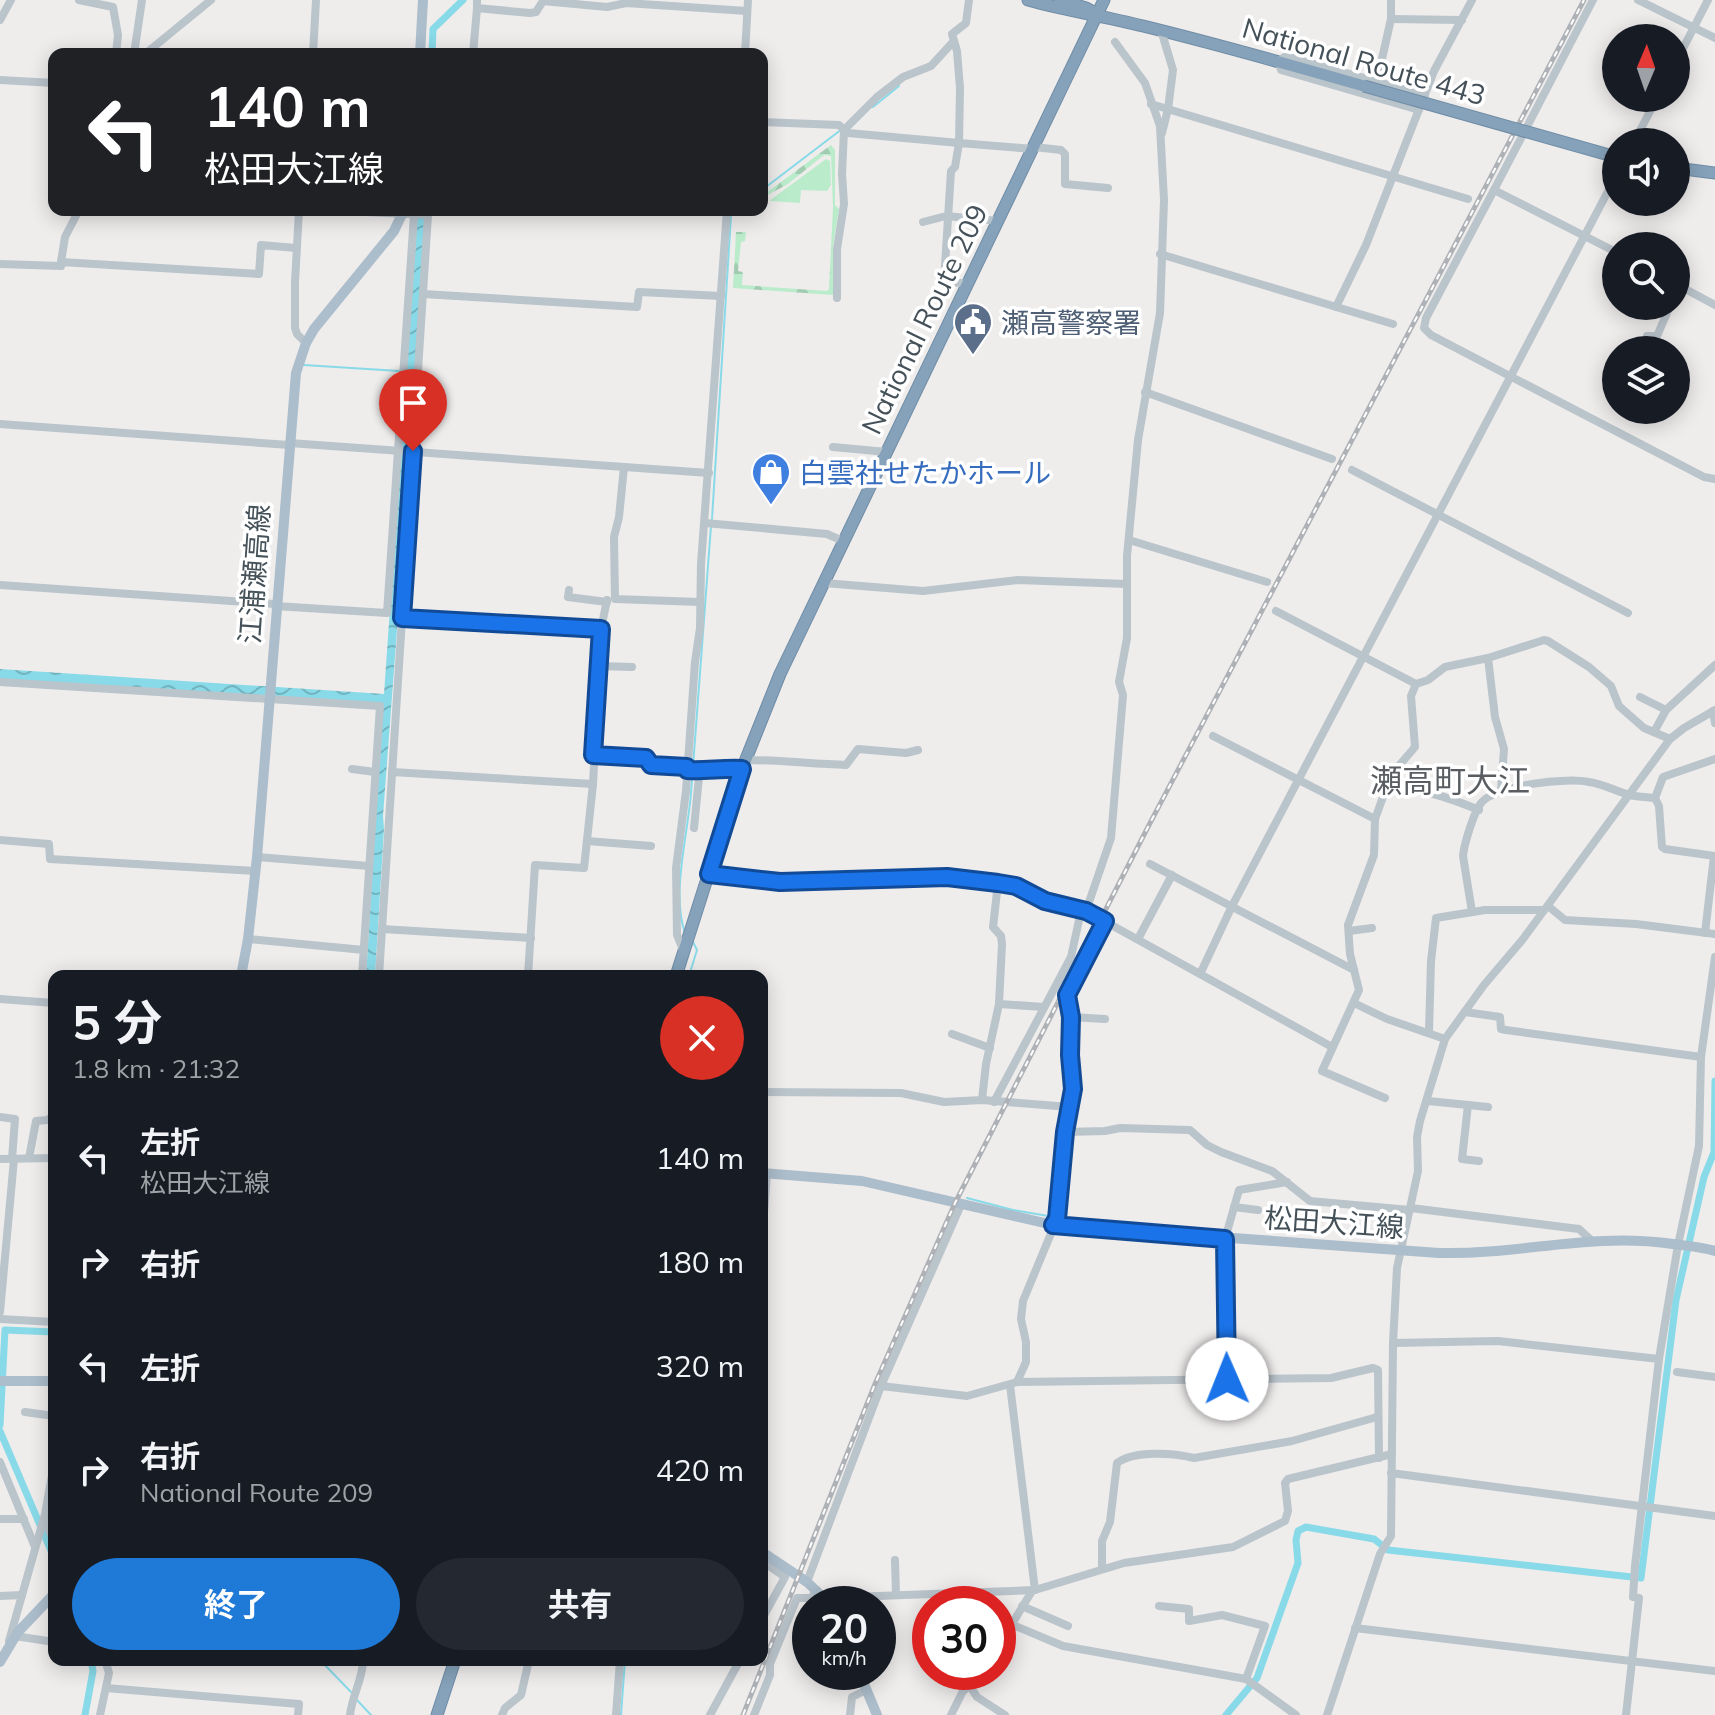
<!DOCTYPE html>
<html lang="ja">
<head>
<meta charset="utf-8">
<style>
  body { margin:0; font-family:Mulish,"Noto Sans JP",sans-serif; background:#242831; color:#f1f3f6; height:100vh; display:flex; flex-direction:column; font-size:30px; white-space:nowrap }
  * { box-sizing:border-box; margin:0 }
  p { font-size:26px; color:#9ea1a6 }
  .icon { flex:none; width:44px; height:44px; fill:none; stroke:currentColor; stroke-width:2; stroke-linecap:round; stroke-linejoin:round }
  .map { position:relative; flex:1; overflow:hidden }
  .side { position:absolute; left:48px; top:970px; width:720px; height:696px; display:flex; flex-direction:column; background:#171b24; border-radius:16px; box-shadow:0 4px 20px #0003 }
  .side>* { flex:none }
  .top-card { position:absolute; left:48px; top:48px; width:720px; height:168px; border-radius:16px; box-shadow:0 4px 20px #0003; background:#202124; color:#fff; overflow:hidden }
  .needle { width:52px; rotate:2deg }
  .fabs { position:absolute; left:1602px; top:24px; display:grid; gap:16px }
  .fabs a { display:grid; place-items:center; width:88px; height:88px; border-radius:50%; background:#171b24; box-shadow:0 4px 20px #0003; font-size:40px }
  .speed { position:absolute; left:792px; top:1586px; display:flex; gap:16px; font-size:40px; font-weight:700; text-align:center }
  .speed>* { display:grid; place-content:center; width:104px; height:104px; border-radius:50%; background:#171b24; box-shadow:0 4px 20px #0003; line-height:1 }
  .speed small { font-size:20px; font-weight:400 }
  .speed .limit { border:12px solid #d22; background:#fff; color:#111 }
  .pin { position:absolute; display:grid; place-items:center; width:68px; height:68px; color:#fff; margin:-82px -34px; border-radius:50% 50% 50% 0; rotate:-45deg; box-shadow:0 0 8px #0007 }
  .pin .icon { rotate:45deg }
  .me { position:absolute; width:88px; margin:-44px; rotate:359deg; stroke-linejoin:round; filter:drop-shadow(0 0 6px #0008) }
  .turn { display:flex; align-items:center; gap:28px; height:168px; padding:0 24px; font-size:36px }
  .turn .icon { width:104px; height:104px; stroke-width:2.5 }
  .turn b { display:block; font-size:56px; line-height:68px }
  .round { display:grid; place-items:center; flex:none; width:84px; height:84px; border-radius:42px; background:#242831 }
  .overview { display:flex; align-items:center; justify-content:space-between; height:136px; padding:0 24px }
  h1 { font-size:48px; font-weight:700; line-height:60px }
  .primary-button { display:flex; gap:16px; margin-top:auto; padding:16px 24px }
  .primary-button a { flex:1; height:92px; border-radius:48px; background:#1e79d7; color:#fff; font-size:32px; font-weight:700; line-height:92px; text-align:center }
  .primary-button a+a { background:#242831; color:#f1f3f6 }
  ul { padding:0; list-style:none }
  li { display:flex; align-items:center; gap:24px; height:104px; padding:0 24px }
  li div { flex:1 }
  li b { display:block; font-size:30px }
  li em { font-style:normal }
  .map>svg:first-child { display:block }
  .forest { fill:url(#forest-firs) }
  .green { fill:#baeccb }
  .water { fill:url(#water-waves) }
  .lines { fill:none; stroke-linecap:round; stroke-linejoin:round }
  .stream { stroke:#88dae8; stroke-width:2 }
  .canal { stroke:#88dae8; stroke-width:7 }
  .highway-casing { stroke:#708da6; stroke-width:13 }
  .minor { stroke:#bac4cb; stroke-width:8 }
  .major { stroke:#acbdcb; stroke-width:10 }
  .highway { stroke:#85a2ba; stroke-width:11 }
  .rail-casing { stroke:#aeb2b6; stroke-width:5 }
  .rail { stroke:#fff; stroke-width:2; stroke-dasharray:6; stroke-linecap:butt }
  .highway-bridge-casing { stroke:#708da6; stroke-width:13; stroke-linecap:butt }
  .highway-bridge { stroke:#85a2ba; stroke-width:11 }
  .route-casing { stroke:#114b97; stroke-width:20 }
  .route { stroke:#1a73e8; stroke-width:14 }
  .labels { text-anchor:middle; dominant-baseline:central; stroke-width:7; stroke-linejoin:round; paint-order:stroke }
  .street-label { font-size:28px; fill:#455159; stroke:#fff }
  .service-label { font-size:28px; fill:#4e5e75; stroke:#fff; text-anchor:start }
  .shop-label { font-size:28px; fill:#366cbe; stroke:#fff; text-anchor:start }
  .quarter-label { font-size:32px; fill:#595d61; stroke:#fff }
</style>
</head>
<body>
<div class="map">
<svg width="1715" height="1715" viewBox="0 0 1715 1715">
  <defs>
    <pattern id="forest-firs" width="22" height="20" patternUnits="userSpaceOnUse" patternTransform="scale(2)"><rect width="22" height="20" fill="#baeccb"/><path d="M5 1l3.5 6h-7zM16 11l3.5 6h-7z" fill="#a1ccb1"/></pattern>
    <pattern id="water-waves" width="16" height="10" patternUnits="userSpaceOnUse" patternTransform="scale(2)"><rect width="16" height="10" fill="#88dae8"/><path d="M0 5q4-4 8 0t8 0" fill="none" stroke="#71b3bf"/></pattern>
  </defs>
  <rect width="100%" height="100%" fill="#efecec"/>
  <!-- forest -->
  <path class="forest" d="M831,145L835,150V205L839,209L833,246V295L733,288L736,232H746L745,241L741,242L738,271L743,272L742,285L827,291L829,289L833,207L831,156L824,155L788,184L762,198V196Z"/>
  <!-- green -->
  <path class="green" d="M826,159L830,161L831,185L827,191L801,190L800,203L769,201Z"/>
  <!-- water -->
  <path class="water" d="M418,210H424L425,223L410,446H407V457H410L383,816L384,829L375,976H366L383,703L0,679V669L384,694Z"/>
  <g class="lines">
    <!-- stream -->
    <g class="stream">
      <path d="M873,107L899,86"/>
      <path d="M762,190L842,129"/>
      <path d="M304,365L399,371"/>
      <path d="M712,519L731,216L735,210"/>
      <path d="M685,933C671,894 688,834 691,793C697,704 704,615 711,526"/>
      <path d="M689,976L697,950L692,940"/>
      <path d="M1072,994L1075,1015"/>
      <path d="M1076,1081V1095"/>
      <path d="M1073,1127L1075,1101"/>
      <path d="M967,1198L1013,1210L1054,1217"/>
      <path d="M1062,1214L1072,1133"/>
      <path d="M320,1660L351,1692"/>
      <path d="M356,1699L371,1715"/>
      <path d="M621,1715L625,1660"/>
    </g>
    <!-- canal -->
    <g class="canal">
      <path d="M432,54L433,29L463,0"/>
      <path d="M0,1425L5,1330L54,1332"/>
      <path d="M0,1431L54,1558"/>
      <path d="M85,1715L93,1671L91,1660"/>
      <path d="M1226,1715L1257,1678L1298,1563L1296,1540L1298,1531L1306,1527L1374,1539L1388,1550L1641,1578L1676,1300L1704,1177L1714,1152L1715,1081"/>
    </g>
    <defs>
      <g id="highway">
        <path d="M1028,0C1067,11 1104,16 1143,26C1217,44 1291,65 1364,86"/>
        <path d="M1060,0L1086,8L1097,14"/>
        <path d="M1676,168L1715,173"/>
        <path d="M676,976L742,769L780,674L1104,0"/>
        <path d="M437,1715L455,1660"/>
      </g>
    </defs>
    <!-- highway casing -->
    <use href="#highway" class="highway-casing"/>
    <!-- minor -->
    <g class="minor">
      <path d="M79,0L113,7L118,35L116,54"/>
      <path d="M477,0V8L530,13L536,12L543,1L607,7L626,3L747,11"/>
      <path d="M1638,0L1715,38"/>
      <path d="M1391,19L1462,20"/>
      <path d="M0,20L11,0"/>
      <path d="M1161,30L1173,70L1168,109L1162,133"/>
      <path d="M134,54L142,0"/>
      <path d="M145,54L211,0"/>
      <path d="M313,54L316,0"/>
      <path d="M473,54L477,8"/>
      <path d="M745,54L748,0"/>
      <path d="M1676,62L1708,0"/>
      <path d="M0,80L54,83"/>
      <path d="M1377,81L1391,19V0"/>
      <path d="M1151,104L1468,199"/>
      <path d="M1419,110L1281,70L1279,61L1286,56L1425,95"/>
      <path d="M762,122L839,125L848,133L959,143L960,88L957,51L952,34L966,23L969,0"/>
      <path d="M1634,142L1657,98"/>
      <path d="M1034,147L1061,150L1065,154V184L1108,188"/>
      <path d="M1494,190L1593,0"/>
      <path d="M299,210L295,282V328L297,334L306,343"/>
      <path d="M325,210L428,215V212"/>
      <path d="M923,222L946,216L998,221"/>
      <path d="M1616,252L1494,190L1426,318L1424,328L1431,335L1704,477L1715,479"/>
      <path d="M1160,254L1393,324"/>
      <path d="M61,262L65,237L79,210"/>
      <path d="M0,264L61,266V262L259,274L261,245L296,248"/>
      <path d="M968,284L944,281L951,171L955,167L959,143L1033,149"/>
      <path d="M1676,284L1715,305"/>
      <path d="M423,294L637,307L639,292L721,296"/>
      <path d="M837,298V249L844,204L842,174L844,130L877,97L903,77L931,66L953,42"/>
      <path d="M1336,307L1366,245L1434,71L1472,0"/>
      <path d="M1647,336H1657L1670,306"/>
      <path d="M1145,392L1332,459"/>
      <path d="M0,424L289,445"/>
      <path d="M289,443L709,473"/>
      <path d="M833,447L887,452"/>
      <path d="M624,467L619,517L614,537L615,599L700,602"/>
      <path d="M1352,470L1628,613"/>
      <path d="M705,523L827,534L843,541"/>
      <path d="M1129,540L1267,582"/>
      <path d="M824,583L923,591L1018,580L1127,584"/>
      <path d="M0,585L275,604"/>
      <path d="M569,590L568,597L607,602"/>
      <path d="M275,606L387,613L414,215"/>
      <path d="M1276,611L1416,684L1428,680L1445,667L1488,658L1544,640L1548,641L1589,667L1611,686L1619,706L1644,728L1670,739"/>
      <path d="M402,618L601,629L593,784L584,868L535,865L528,976"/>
      <path d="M601,629L607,600"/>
      <path d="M1488,658L1495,717L1504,749L1501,791"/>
      <path d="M598,666L632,667"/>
      <path d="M0,682L380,706L362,976"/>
      <path d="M1640,697L1666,710"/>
      <path d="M1713,711L1715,723"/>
      <path d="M1654,732L1666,710L1715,665"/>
      <path d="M1213,736L1375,819"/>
      <path d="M593,755L646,758L651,765L687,767"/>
      <path d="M1715,759L1663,777L1655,798L1659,806L1662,847L1665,849L1715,856"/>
      <path d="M746,760C780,760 812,764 846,765L858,749L906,753L918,750"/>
      <path d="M352,769L375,772"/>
      <path d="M392,772L593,784"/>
      <path d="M1386,790C1420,787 1447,797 1479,810"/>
      <path d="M694,828L699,777L703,771L718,767L742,769"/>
      <path d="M0,840L49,844L50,859L256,871"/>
      <path d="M587,841L651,846"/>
      <path d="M257,857L369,866"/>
      <path d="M1150,864L1354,970"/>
      <path d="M709,874L780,882L947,877L1011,885L1045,901L1086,911L1332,1047"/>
      <path d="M998,883L993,927L1001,936L1002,944L999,1004"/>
      <path d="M1548,906L1565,920L1636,924L1715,934"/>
      <path d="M1086,911L1111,838L1123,695L1119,682L1127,638V556L1138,440L1160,313L1164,200L1160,126L1145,83L1115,42"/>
      <path d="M1472,912L1463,856C1464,844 1474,812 1481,803C1496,785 1567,777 1589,782C1604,784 1617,792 1630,795C1638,797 1647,797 1655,798"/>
      <path d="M382,929L531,938"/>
      <path d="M1349,931L1372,928"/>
      <path d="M1705,933L1714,856"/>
      <path d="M248,939L364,950"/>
      <path d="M1138,939L1172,875"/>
      <path d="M684,952L677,935L676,868L686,791L695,662L700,628L701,564L727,210"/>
      <path d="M1201,972L1232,906L1616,176"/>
      <path d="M379,976L428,215"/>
      <path d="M0,999L54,1003"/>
      <path d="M1354,1003L1387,1019L1445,1039"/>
      <path d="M1465,1012L1500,1017L1501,1029L1506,1030L1701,1057"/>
      <path d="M1071,1017L1105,1019"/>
      <path d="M1429,1032L1431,961L1436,918L1485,910H1544"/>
      <path d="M952,1034L990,1048"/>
      <path d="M762,1092L901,1093L944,1102L982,1100L1070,1107"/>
      <path d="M1385,1098L1322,1071L1359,990L1350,954L1348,925L1374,855L1375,819L1391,775L1415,747L1411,696L1416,684"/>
      <path d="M982,1100L986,1064L999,1004L1044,1007"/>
      <path d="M1428,1101L1488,1107"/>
      <path d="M994,1102L1071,957L1081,911"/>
      <path d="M1468,1105L1462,1159L1479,1161"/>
      <path d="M0,1117L15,1119L12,1159"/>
      <path d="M1065,1132L1105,1131L1120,1128L1190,1130L1207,1145L1221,1152L1272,1171L1310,1201L1410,1210"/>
      <path d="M29,1158L36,1121L47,1120L54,1116"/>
      <path d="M0,1159L54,1158"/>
      <path d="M1234,1207L1258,1210"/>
      <path d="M1411,1208L1579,1229L1591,1240"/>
      <path d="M762,1239L767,1173"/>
      <path d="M0,1312L14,1159"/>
      <path d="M0,1319L54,1322"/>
      <path d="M1393,1343L1498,1341L1659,1359"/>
      <path d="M1677,1372L1715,1377"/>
      <path d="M1227,1379L1225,1239L1239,1190L1287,1182"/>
      <path d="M1017,1382L1026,1362V1342L1021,1319L1023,1301L1057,1219L1065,1132L1072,1098L1071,1017L1067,995L1105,921"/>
      <path d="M1010,1385L1035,1590"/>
      <path d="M881,1386L967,1396L1017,1382L1331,1378L1373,1368L1378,1370L1379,1458"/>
      <path d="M25,1412L54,1416"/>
      <path d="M0,1462L35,1547"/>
      <path d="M1391,1473L1715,1516"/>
      <path d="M0,1519H24"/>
      <path d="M44,1520L54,1540"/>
      <path d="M895,1560L896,1595"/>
      <path d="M1102,1569V1541L1110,1522L1117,1463C1135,1450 1173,1453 1194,1458L1292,1441L1377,1417"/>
      <path d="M807,1582L881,1386L961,1205"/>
      <path d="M0,1596L22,1595"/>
      <path d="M825,1598L1035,1590L1124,1563L1233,1547L1285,1521L1288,1511L1285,1483L1288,1479L1392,1454"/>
      <path d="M1022,1606L1068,1626"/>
      <path d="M1159,1606L1189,1609V1621L1222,1615L1265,1626L1246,1679"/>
      <path d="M762,1619L785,1577L766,1564L768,1555"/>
      <path d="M1013,1625L1063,1646L1246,1679L1296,1715"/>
      <path d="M1355,1628L1715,1671"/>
      <path d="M15,1636L54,1642"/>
      <path d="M9,1641L45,1514L54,1464"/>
      <path d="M998,1647L1032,1591"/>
      <path d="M970,1686L977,1697L1005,1715"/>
      <path d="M106,1688L299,1704L298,1715"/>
      <path d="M100,1715L109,1673L105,1660"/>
      <path d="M350,1715C352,1696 362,1681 363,1662"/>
      <path d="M502,1715L505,1708L521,1695L529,1660"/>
      <path d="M616,1715L620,1660"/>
      <path d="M710,1715L740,1660"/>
      <path d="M754,1715L770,1675V1664L797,1598H811L817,1590"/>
      <path d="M850,1715L852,1697L866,1690"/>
      <path d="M951,1715L963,1691L979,1679L983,1672"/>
      <path d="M1327,1715L1380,1554L1391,1536L1393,1343L1397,1268L1418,1171L1417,1137L1420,1121L1445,1039L1484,985L1523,939L1670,739L1684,728L1715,710"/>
      <path d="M1626,1715L1639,1598L1633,1597L1635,1566L1659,1359L1678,1245L1699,1146L1701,1057L1715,957"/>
    </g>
    <!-- major -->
    <g class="major">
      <path d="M420,54L423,0"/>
      <path d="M241,976L248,939L257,857L296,373L306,343L314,329L394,231L404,210"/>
      <path d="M762,1173L862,1181L1053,1225L1439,1253C1520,1255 1590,1232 1673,1244C1687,1246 1702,1247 1715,1251"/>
      <path d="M0,1381H54"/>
      <path d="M762,1552L807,1582L830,1604"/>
      <path d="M0,1662L18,1632L54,1594"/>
      <path d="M859,1672L877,1715"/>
    </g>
    <!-- highway -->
    <use href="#highway" class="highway"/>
    <defs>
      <path id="rail" d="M743,1715L875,1384L955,1203L1149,825L1584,0"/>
    </defs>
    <!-- rail casing -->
    <use href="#rail" class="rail-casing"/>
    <!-- rail -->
    <use href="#rail" class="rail"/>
    <defs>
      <path id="highway-bridge" d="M1364,86L1616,157"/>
    </defs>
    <!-- highway-bridge casing -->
    <use href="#highway-bridge" class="highway-bridge-casing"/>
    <!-- highway-bridge -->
    <use href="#highway-bridge" class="highway-bridge"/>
  </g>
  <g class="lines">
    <defs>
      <path id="route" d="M413,451L402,618L601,629L593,755L646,758L651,765L687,767V770C706,771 723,768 742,769L709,874L780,882L947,877L998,883L1016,886L1045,901L1086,911L1105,921L1067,995L1071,1017L1070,1055L1073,1089L1065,1132L1057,1219L1053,1225L1225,1239L1227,1379"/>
    </defs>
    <!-- route casing -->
    <use href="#route" class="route-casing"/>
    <!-- route -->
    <use href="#route" class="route"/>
  </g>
  <!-- icons -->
  <defs>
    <symbol id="civic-pin" viewBox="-11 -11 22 30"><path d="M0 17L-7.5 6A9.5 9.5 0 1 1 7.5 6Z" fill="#5c6f8a" stroke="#fff"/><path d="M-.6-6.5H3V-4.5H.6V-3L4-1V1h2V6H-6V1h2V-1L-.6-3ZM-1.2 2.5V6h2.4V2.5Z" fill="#fff"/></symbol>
    <symbol id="shop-pin" viewBox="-11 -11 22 30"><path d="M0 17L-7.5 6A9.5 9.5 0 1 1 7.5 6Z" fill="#3f7fe0" stroke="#fff"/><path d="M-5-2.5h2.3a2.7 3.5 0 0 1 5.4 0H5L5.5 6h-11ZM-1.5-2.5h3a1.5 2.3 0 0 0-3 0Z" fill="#fff"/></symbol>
  </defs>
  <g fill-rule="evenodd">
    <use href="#civic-pin" x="951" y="300" width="44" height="60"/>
    <use href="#shop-pin" x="749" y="450" width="44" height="60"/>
  </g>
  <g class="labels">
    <!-- street labels -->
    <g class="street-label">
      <text transform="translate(1364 61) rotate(16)">National Route 443</text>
      <text transform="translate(924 319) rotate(-64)">National Route 209</text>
      <text transform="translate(254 574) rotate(-86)">江浦瀬高線</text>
      <text transform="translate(1334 1222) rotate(4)">松田大江線</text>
    </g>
    <!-- service labels -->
    <g class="service-label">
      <text x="1001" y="322">瀬高警察署</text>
    </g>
    <!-- shop labels -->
    <g class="shop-label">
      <text x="799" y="472">白雲社せたかホール</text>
    </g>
    <!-- quarter labels -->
    <g class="quarter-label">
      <text x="1450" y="780">瀬高町大江</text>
    </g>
  </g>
</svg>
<div class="fabs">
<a><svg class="needle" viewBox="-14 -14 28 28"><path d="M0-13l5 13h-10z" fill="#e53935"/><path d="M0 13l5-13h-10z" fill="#9ea1a6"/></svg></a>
<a><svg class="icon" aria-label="sound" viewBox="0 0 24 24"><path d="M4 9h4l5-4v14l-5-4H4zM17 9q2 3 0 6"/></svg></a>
<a><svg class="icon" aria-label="search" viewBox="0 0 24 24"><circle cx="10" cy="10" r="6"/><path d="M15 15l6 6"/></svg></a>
<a><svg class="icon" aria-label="layers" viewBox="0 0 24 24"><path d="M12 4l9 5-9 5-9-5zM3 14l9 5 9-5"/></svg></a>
</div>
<div class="speed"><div>20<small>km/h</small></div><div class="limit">30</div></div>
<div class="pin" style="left:413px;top:451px;background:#d93025"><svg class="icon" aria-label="arrive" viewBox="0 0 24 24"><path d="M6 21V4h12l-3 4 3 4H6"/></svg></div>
<svg class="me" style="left:1227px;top:1379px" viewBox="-20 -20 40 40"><circle r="19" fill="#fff"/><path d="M0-13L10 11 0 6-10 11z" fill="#1a73e8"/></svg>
<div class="top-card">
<div class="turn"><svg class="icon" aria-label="left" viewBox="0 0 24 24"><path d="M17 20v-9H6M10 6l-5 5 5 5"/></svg><div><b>140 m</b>松田大江線</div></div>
</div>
<section class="side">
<div class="overview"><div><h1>5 分</h1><p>1.8 km · 21:32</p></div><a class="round" style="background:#d93025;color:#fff"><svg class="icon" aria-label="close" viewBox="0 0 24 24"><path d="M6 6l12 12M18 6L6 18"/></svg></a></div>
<ul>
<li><svg class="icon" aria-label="left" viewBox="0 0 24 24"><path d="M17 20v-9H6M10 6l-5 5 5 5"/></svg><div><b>左折</b><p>松田大江線</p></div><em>140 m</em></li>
<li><svg class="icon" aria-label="right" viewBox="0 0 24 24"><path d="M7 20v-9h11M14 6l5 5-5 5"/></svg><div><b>右折</b></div><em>180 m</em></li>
<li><svg class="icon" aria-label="left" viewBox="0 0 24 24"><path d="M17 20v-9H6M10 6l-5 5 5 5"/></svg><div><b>左折</b></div><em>320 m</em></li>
<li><svg class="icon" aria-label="right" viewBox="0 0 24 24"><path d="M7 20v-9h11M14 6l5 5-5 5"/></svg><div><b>右折</b><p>National Route 209</p></div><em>420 m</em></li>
</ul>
<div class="primary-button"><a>終了</a><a>共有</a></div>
</section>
</div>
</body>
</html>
